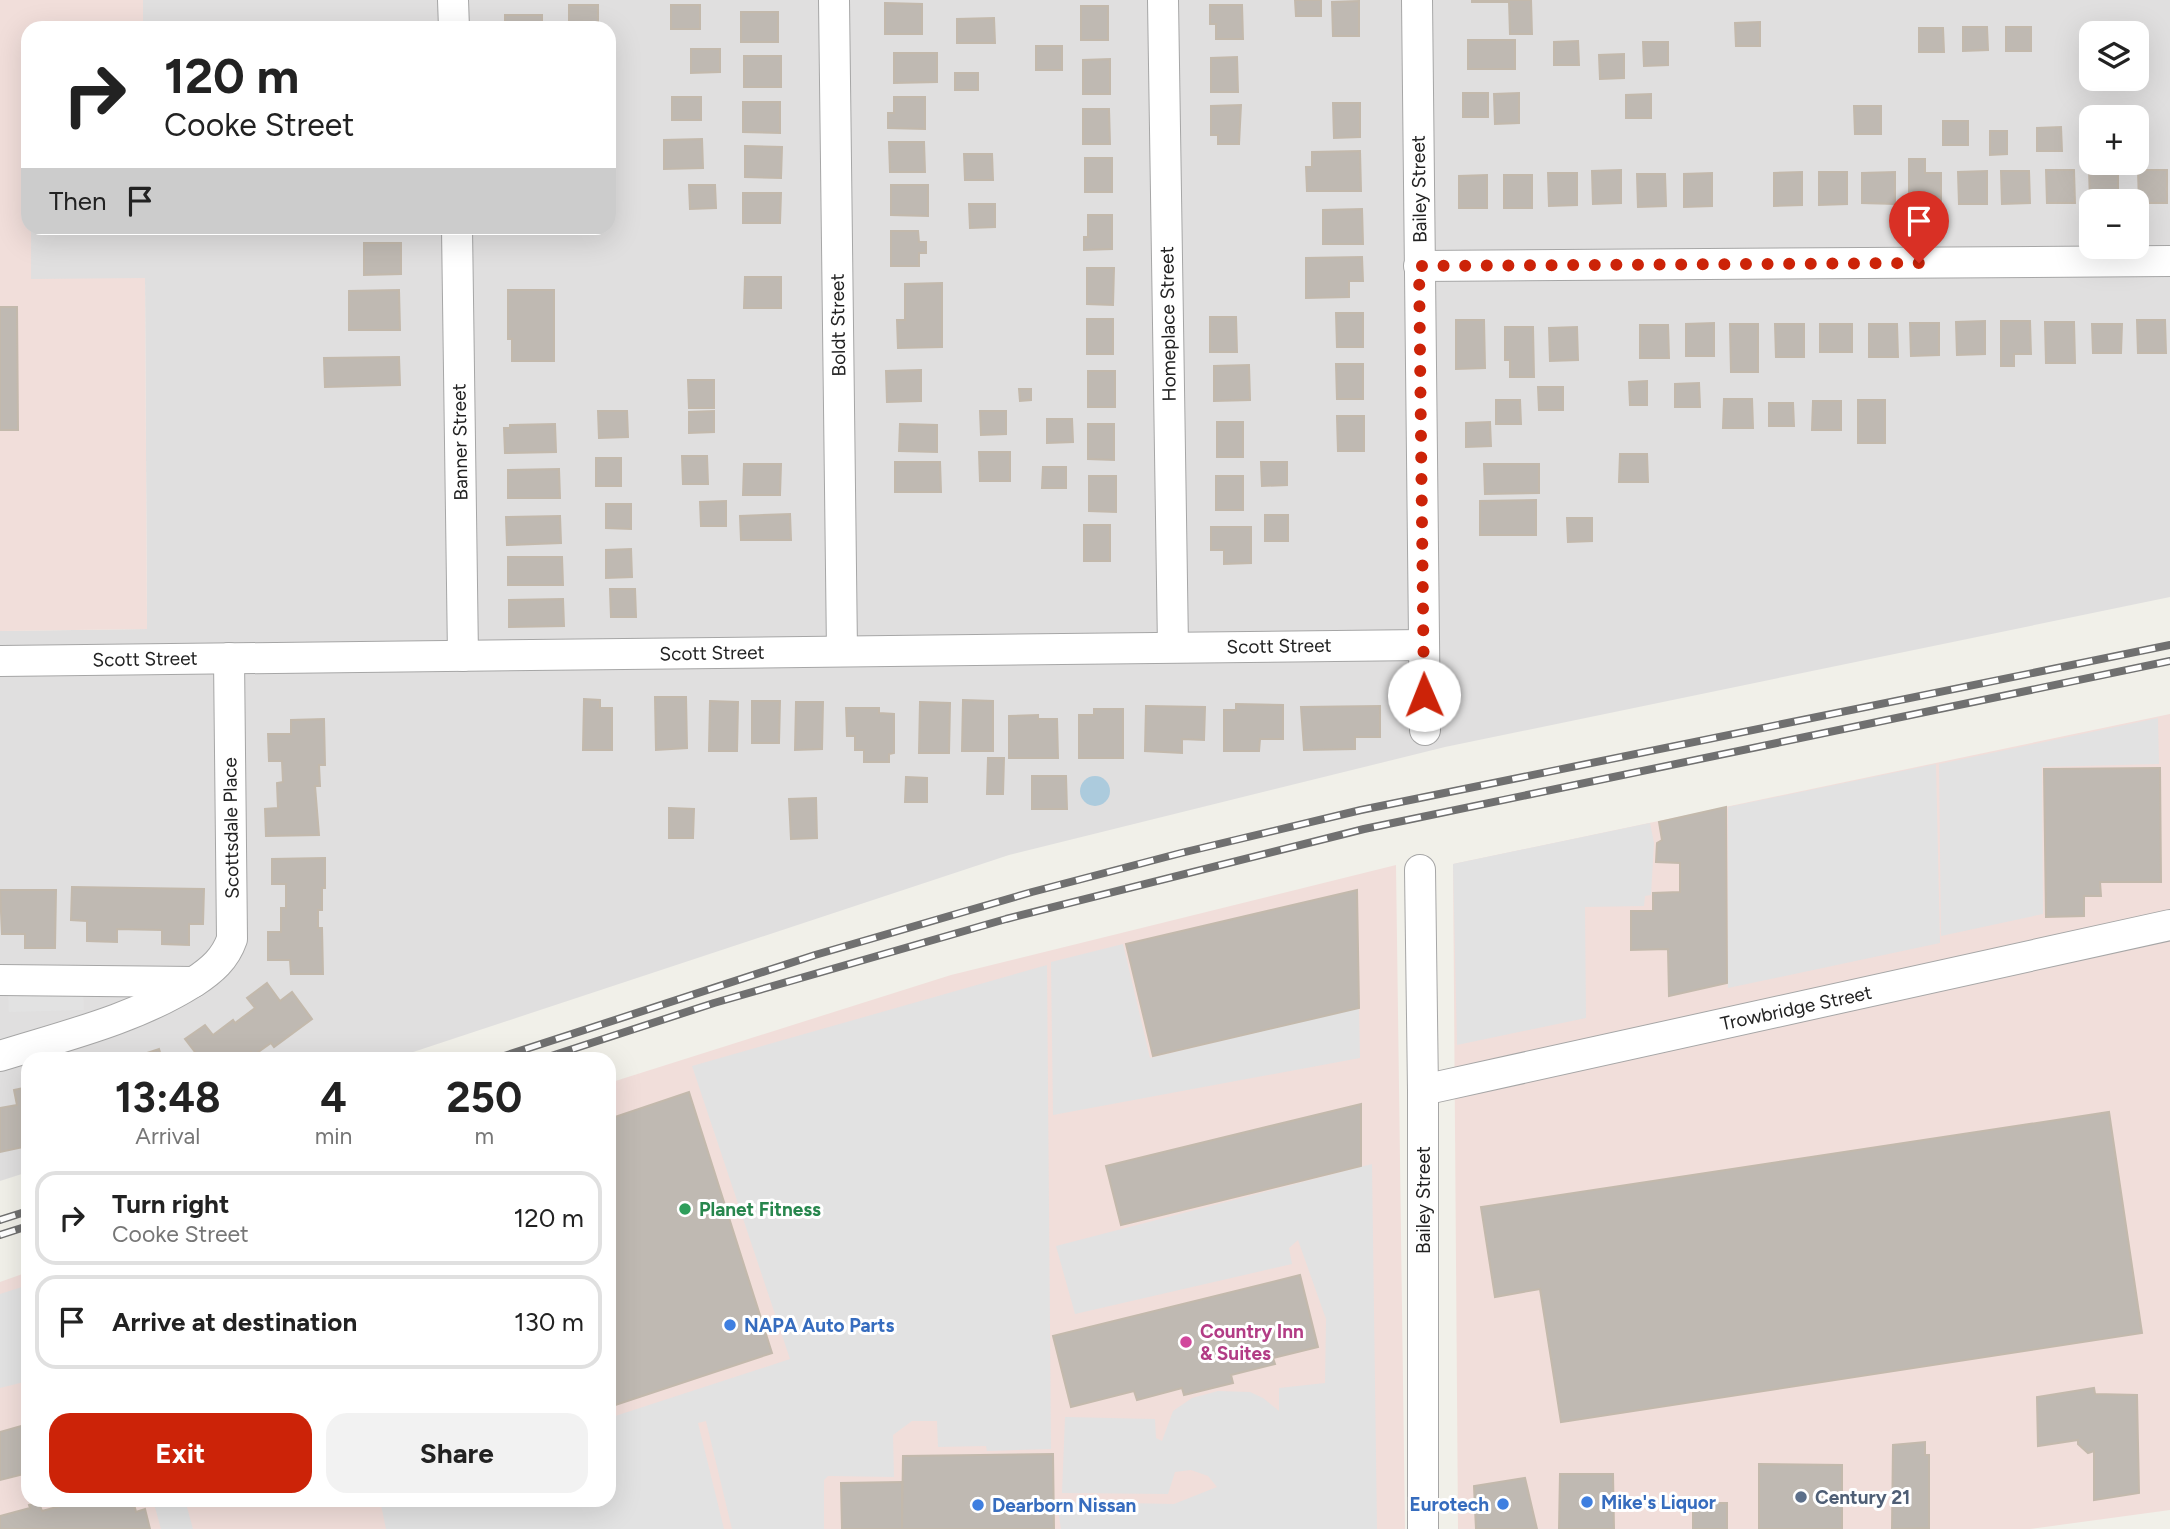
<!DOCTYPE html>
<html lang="en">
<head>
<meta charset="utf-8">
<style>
  body { margin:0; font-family:Figtree,sans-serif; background:#f2f2f2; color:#222; height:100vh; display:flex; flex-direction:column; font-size:26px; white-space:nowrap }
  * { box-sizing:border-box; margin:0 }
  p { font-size:23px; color:#767676 }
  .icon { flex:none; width:38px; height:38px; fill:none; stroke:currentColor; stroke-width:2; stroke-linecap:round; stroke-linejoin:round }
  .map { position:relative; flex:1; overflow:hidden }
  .sheet { position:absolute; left:21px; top:1052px; width:595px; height:455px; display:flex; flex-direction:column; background:#fff; border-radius:21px; box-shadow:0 7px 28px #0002 }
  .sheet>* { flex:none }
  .top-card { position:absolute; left:21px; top:21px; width:595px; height:214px; border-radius:21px; box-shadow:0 7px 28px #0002; background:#fff; color:#222; overflow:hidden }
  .fabs { position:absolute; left:2079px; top:21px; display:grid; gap:14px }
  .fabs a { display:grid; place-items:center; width:70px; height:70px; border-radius:14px; background:#fff; box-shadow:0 7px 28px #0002; font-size:35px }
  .pin { position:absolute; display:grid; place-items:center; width:60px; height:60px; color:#fff; margin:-72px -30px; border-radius:50% 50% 50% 0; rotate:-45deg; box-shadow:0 0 7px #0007 }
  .pin .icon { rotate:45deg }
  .me { position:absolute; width:77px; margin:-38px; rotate:359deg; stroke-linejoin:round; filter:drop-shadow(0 0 5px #0008) }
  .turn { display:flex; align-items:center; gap:24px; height:147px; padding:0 28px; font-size:32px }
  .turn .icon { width:91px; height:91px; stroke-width:2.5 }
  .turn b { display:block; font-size:49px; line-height:60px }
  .then { display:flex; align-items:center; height:66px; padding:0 28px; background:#0003; gap:14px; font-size:26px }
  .eta { display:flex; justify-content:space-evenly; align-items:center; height:119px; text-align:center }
  .eta b { font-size:42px; font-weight:700; line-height:49px }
  .primary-button { display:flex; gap:14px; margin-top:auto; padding:14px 28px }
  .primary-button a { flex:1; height:80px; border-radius:21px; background:#cc2308; color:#fff; font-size:28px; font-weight:700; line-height:80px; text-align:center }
  .primary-button a+a { background:#f2f2f2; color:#222 }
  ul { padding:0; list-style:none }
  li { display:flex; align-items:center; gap:21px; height:94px; margin:0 14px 10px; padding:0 14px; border:4px solid #e0e0e0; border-radius:21px }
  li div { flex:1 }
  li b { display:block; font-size:26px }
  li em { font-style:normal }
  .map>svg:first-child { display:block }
  .residential { fill:#e0dfdf; fill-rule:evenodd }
  .commercial { fill:#f1deda }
  .parking { fill:#e2e2e2 }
  .water { fill:#accbdd }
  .building { fill:#bfb9b2; stroke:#c3b9ac; stroke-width:2 }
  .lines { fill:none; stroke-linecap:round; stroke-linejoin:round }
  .minor-casing { stroke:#a6a6a6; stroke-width:32 }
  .minor { stroke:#fff; stroke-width:30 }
  .rail-casing { stroke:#707070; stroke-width:8 }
  .rail { stroke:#fff; stroke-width:5; stroke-dasharray:16; stroke-linecap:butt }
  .route { stroke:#cc2308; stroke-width:12; stroke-dasharray:0 21.6 }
  .leisure-dot { fill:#2e9e5b; stroke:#fff; stroke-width:2.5 }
  .shop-dot { fill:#3f7fe0; stroke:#fff; stroke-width:2.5 }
  .hotel-dot { fill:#d1479c; stroke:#fff; stroke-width:2.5 }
  .service-dot { fill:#5c6f8a; stroke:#fff; stroke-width:2.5 }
  .labels { text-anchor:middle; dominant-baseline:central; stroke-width:6; stroke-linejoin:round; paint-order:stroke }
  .street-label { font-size:19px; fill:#222; stroke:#fff }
  .leisure-label { font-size:19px; font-weight:bold; fill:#27864d; stroke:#fff; text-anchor:start }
  .shop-label { font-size:19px; font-weight:bold; fill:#366cbe; stroke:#fff; text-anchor:start }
  .hotel-label { font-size:19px; font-weight:bold; fill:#b23c85; stroke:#fff; text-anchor:start }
  .service-label { font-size:19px; font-weight:bold; fill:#4e5e75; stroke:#fff; text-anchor:start }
</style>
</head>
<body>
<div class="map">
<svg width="2170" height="1529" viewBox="0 0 2170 1529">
  <rect width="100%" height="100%" fill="#f1f0e9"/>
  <!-- residential -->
  <path class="residential" d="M143,0H2170V597L1445,747L1009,855L392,1059H28V1172L0,1181V631L147,629L145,279H31V228H609V28H143ZM2091,33H2137V79H2091ZM2091,117H2137V163H2091ZM2091,201H2137V247H2091Z"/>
  <!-- commercial -->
  <g class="commercial">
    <path d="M0,0H143V28H28V228H31V279L145,278L147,629L0,631Z"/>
    <path d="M2170,714V1510L2030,1529H1458L1453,864Z"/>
    <path d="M1396,865L1405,1529H0V1282L28,1272V1500H609V1083L951,975Z"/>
  </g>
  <!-- parking -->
  <g class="parking">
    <path d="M2158,718L2159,764L2042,767L2043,914L1941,936L1939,764Z"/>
    <path d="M1936,764L1940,943L1728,988V807Z"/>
    <path d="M1650,823L1654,843L1651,895L1645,896L1644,906L1585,907L1586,1018L1457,1045L1453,864Z"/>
    <path d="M1123,944L1150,1058L1359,1008L1360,1058L1053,1115L1051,962Z"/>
    <path d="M1047,965L1051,1449L987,1451L986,1446L938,1447L937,1421H912L893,1435L894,1477L828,1476L824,1480V1529H732L706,1421L698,1423L724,1529H386L380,1500H609V1418L790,1359L692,1066Z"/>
    <path d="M83,988L84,1010L9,1012L8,990Z"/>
    <path d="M1372,1164L1377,1529H1061L1058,1510L1074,1511L1072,1502L1174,1504L1217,1487L1208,1476L1191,1470L1175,1472L1168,1494L1062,1493L1065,1417L1155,1419L1156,1438L1162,1441L1173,1411L1192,1398L1218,1391L1250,1392L1263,1398L1279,1411V1388L1325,1383L1326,1319L1298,1240L1289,1248L1292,1264L1075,1314L1056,1246Z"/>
    <path d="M28,1285V1381L0,1388V1294Z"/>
    <path d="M153,1500H185L193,1529H161Z"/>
  </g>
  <!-- water -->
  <circle class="water" cx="1095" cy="791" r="15"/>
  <!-- building -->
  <g class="building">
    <path d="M1295,0H1321V16H1296Z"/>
    <path d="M1472,0H1531L1532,34H1510L1509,2H1472Z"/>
    <path d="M1359,1V36H1333L1332,2Z"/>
    <path d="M885,3L922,4V34H885Z"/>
    <rect x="569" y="5" width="29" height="20"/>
    <rect x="671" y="5" width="29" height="24"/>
    <path d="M1210,5H1242L1243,39H1216V24H1210Z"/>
    <rect x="1081" y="6" width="27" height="34"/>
    <rect x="741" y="12" width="37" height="30"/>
    <rect x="505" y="15" width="37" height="13"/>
    <path d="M994,18L995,43H957V19Z"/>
    <path d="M1760,22V46H1736L1735,23Z"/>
    <path d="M1963,27H1987L1988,50L1963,51Z"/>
    <rect x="2006" y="27" width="25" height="24"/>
    <path d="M1919,28H1943L1944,52H1919Z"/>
    <rect x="1468" y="40" width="47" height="29"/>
    <path d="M1578,41L1579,65H1554V42Z"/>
    <path d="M1643,42H1668V65L1644,66Z"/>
    <rect x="1036" y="46" width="26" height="24"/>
    <path d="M691,49H720V72L691,73Z"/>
    <path d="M894,53H937V82L894,83Z"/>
    <path d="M1624,54V78L1600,79L1599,55Z"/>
    <rect x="744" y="56" width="37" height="31"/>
    <path d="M1237,57L1238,92H1211V58Z"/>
    <path d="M1110,59V94H1083V60Z"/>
    <rect x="955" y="73" width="23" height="17"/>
    <rect x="1463" y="93" width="25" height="24"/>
    <path d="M1519,93V123L1495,124L1494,94Z"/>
    <path d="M1651,94V118H1626V95Z"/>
    <rect x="672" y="97" width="29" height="23"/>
    <path d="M894,97H925V129L888,128V113H894Z"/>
    <path d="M743,102H780V133L743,132Z"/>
    <path d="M1333,103H1360V137L1334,138Z"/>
    <path d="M1241,105L1239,144H1218V135H1211V106Z"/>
    <path d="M1854,106H1881V134H1855Z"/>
    <path d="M1083,109H1109L1110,144H1083Z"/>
    <rect x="1943" y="121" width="25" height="24"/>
    <path d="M2081,123H2091V147H2082Z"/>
    <path d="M2061,127L2062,151H2037V128Z"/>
    <path d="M1990,131H2007V154L1990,155Z"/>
    <path d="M702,139L703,168L664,169V140Z"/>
    <path d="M889,142H924L925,172H890Z"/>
    <path d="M745,146L782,147L781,178L745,177Z"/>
    <path d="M1360,151L1361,191H1307L1306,167H1312V152Z"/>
    <path d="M964,154H992L993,180H965Z"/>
    <rect x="1085" y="158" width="27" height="34"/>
    <path d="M1909,159H1925V173H1941V204H1909Z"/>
    <path d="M2089,169H2118V201L2090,202Z"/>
    <path d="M1621,170V203L1593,204L1592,171Z"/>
    <path d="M2046,170H2074L2075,203H2047Z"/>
    <path d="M2138,170H2167V203H2139Z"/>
    <path d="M1987,171V204H1959L1958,172Z"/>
    <path d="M2001,171H2029L2030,203L2002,204Z"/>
    <path d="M1802,172V205L1774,206V173Z"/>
    <path d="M1819,172H1847V204L1819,205Z"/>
    <path d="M1895,172V204L1862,203V173Z"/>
    <path d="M1548,173H1577V205L1549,206Z"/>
    <path d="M1712,173V206L1684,207V174Z"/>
    <path d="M1637,174H1665L1666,206L1638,207Z"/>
    <path d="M1487,175V208H1459V176Z"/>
    <rect x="1504" y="175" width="28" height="33"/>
    <path d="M689,185H715L716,208L690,209Z"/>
    <path d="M891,185H928V216L891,215Z"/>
    <path d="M743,193H781L780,223H743Z"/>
    <path d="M969,204H995V227L970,228Z"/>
    <path d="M1362,209L1363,244H1323V210Z"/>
    <path d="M1088,215H1112V249L1084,250V237H1088Z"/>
    <path d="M335,228H396V229L335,230Z"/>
    <path d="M891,231H918L919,242H926V253H919V266H891Z"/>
    <path d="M364,243H401V274L364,275Z"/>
    <path d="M1362,257L1363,281H1349V297L1306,298V258Z"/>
    <path d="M1087,268H1114L1113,305L1087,304Z"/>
    <path d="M745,277H781V308H744Z"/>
    <path d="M942,283V347L898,348L897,320H905V284Z"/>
    <path d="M399,290L400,330H349V291Z"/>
    <path d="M508,290H554V361H512V339H508Z"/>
    <path d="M0,307H17L18,430H0Z"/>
    <path d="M1336,313H1363V347H1337Z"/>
    <path d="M1210,317H1236L1237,352H1210Z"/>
    <rect x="1087" y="319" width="26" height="35"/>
    <path d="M1456,320H1484L1485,368L1456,369Z"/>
    <path d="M2137,320H2165L2166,353H2138Z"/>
    <path d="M1985,321V354L1957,355L1956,322Z"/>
    <path d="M2001,321H2030L2031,354H2014V366H2001Z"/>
    <path d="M2045,322H2074L2075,363H2046Z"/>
    <path d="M1714,323V356H1686V324Z"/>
    <path d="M1910,323H1939V355L1911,356Z"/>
    <path d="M1730,324H1758V372H1731Z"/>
    <path d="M1775,324H1804V357H1776Z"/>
    <rect x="1820" y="324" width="32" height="28"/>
    <path d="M1869,324H1897L1898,357H1869Z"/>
    <path d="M2092,324H2122L2121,353H2093Z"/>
    <path d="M1640,325H1668L1669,358H1640Z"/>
    <path d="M1505,327H1533L1534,377H1510V360H1505Z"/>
    <path d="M1577,327L1578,360L1550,361L1549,328Z"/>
    <path d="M399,357L400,385L325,387L324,358Z"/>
    <path d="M1336,364H1363V399H1337Z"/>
    <path d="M1249,365L1250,400L1214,401V366Z"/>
    <path d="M921,370V401L887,402L886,371Z"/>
    <rect x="1088" y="371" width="27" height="36"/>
    <path d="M688,380H714V408H689Z"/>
    <path d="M1647,381V405H1630L1629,382Z"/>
    <path d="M1699,383L1700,407H1675V384Z"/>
    <path d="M1538,387H1563V410H1539Z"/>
    <path d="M1019,389H1031V400L1020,401Z"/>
    <path d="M1724,399H1752L1753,428H1723Z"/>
    <path d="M1496,400H1520L1521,424H1496Z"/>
    <rect x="1858" y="400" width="27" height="43"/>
    <path d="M1813,401H1841V430H1812Z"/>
    <path d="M1769,403H1793L1794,426H1769Z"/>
    <path d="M598,411H627L628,437L599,438Z"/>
    <path d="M714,411V432L689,433V412Z"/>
    <path d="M980,411H1006V434L981,435Z"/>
    <path d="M1337,416H1364V451H1338Z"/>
    <path d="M1047,419H1072L1073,442L1047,443Z"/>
    <rect x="1217" y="422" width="26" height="35"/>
    <path d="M1490,422L1491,446L1466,447V423Z"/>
    <path d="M555,424L556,452L505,453L504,428H510V425Z"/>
    <path d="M900,424L937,425V452L899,451Z"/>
    <path d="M1088,424H1114V460L1088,459Z"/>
    <path d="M979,452H1010V481H980Z"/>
    <path d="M1620,454H1647L1648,482H1619Z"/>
    <path d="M682,456H707L708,484H683Z"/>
    <rect x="596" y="458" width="25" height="28"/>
    <path d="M895,462H940L941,492H895Z"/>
    <path d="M1261,462H1287V485L1262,486Z"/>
    <path d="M744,464H781L780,495H743Z"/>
    <path d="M1484,464H1539V493L1485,494Z"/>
    <path d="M1043,467H1066V488H1042Z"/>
    <path d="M559,469L560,498H508V470Z"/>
    <path d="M1089,476H1116V512L1089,511Z"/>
    <rect x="1216" y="476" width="27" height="34"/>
    <path d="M1536,500V535H1480V501Z"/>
    <path d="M726,501V526H701L700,502Z"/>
    <path d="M606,504H631V529L606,528Z"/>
    <path d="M790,514L791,540H741L740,516Z"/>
    <rect x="1265" y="515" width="23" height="26"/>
    <path d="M560,516L561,543L507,545L506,517Z"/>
    <path d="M1567,518H1592V541L1568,542Z"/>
    <rect x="1084" y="525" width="26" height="36"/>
    <path d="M1211,527H1251V563L1224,564V550H1211Z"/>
    <path d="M631,549L632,577L606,578V550Z"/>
    <path d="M508,557H562L563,585H508Z"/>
    <path d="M610,589H635L636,617H611Z"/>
    <path d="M563,599L564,626L509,627V600Z"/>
    <path d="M655,697H686L687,748L656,750Z"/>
    <path d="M584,699L600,700V708H612V750H583Z"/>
    <path d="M963,700L993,701V751H962Z"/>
    <path d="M710,701L738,702L737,751H709Z"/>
    <path d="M752,701H780L779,743H752Z"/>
    <path d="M796,702H823L822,749L795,750Z"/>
    <path d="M920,702L950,703L949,753H919Z"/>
    <path d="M1236,704L1283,705V739H1260L1259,751H1224V710H1236Z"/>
    <path d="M1146,706L1205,707L1204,740L1182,739V753L1145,751Z"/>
    <path d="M1380,706V737H1355V749L1304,750L1301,707Z"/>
    <path d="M846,708H879V713L894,714V753L889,754V762H864V750H855V736H847Z"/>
    <path d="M1094,709H1123V758H1079V715H1094Z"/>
    <path d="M1038,715V719H1057L1058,758H1009V716Z"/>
    <path d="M324,719L325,765H319L320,786H315L319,835L266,836L265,809L278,808L277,783L283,782L282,761H269L268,734H291V720Z"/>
    <path d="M988,758H1004L1003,794H987Z"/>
    <path d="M2160,768L2161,882H2100L2101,896H2084V916L2046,917L2044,769Z"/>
    <path d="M1032,776H1066L1067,809H1032Z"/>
    <path d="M906,777L927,778V802H905Z"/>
    <path d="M816,798L817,838L791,839L789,799Z"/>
    <path d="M1726,807L1727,983L1669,996L1668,949L1631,950V911H1653V893L1680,892V863L1656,862L1657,843L1662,840L1659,822Z"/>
    <path d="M669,808L694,809L693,838H669Z"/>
    <path d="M325,858V888H322V910H318V928H322L323,974H291L290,960H268V932H281V908H286V884H272V859Z"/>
    <path d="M72,887L204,889L203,924H189V945L162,944V930L117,929V942L87,941V921L71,920Z"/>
    <path d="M0,890H56L55,948H25V934H2Z"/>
    <path d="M1357,890L1359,1008L1153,1056L1126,944Z"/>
    <path d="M267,983L280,1001L292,992L312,1019L274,1047L271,1043L254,1055L251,1052L241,1059H195L198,1056L185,1039L205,1025L213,1035L233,1020L235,1023L255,1008L247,998Z"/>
    <path d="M159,1049L162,1059H135V1057Z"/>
    <path d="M28,1087V1146L0,1152V1108L17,1105L14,1090Z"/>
    <path d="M689,1092L772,1353L609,1407V1119Z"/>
    <path d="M1361,1104V1166L1121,1225L1106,1166Z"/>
    <path d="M2109,1112L2142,1333L1561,1422L1540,1289L1495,1297L1481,1207Z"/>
    <path d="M1300,1275L1318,1347L1273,1358L1275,1364L1231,1375L1233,1383L1184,1395L1182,1388L1137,1400L1134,1391L1071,1407L1053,1336Z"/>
    <path d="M2094,1388L2095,1394L2137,1395L2139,1493L2094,1500V1451L2088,1453L2078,1444V1440L2038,1446L2037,1397Z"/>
    <path d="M28,1424V1473L0,1480V1432Z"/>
    <path d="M1925,1442V1455H1929V1528L1892,1529L1893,1445Z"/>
    <path d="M1053,1454L1054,1529H902L903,1456Z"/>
    <path d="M1759,1464L1842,1465V1529H1759Z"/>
    <path d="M1560,1474H1613L1614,1529H1559Z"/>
    <path d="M1525,1478L1537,1529H1476L1474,1486Z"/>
    <path d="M902,1482V1529H842L841,1483Z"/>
    <path d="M72,1500H133L136,1512L145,1509L150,1529H0V1516L30,1508L29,1505L39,1503L42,1511L72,1503Z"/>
    <rect x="1693" y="1503" width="34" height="26"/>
  </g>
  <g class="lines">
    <defs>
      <g id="minor">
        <path d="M453,0L454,28"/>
        <path d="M834,0L842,651"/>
        <path d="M1163,0L1173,647"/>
        <path d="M1417,0L1425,730"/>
        <path d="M457,228L463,656"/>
        <path d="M1419,266L2170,261"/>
        <path d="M0,661L1423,645"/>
        <path d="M1420,870L1423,1090V1529"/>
        <path d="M0,980L194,982C212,970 225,959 232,939L229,658"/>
        <path d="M0,1056C64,1036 135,1019 192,983"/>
        <path d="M1423,1090L2170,925"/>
      </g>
    </defs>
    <!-- minor casing -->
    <use href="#minor" class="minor-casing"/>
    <!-- minor -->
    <use href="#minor" class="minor"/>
    <defs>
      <g id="rail">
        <path d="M495,1059L815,955L1032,892L1181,853L1361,810L2170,645"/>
        <path d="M542,1059L714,1003L1006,919L1364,829L2170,661"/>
        <path d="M0,1220L28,1211"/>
        <path d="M0,1235L28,1226"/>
      </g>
    </defs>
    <!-- rail casing -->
    <use href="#rail" class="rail-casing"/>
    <!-- rail -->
    <use href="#rail" class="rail"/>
  </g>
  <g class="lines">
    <!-- route -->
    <path class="route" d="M1424,695L1419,266L1919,263"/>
  </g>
  <!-- markers -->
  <circle class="leisure-dot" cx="685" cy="1209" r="7"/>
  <g class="shop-dot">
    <circle cx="730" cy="1325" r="7"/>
    <circle cx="1587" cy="1502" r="7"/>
    <circle cx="1503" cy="1504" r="7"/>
    <circle cx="978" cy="1505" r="7"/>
  </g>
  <circle class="hotel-dot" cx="1186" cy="1342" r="7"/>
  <circle class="service-dot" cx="1801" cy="1497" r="7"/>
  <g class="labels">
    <!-- street labels -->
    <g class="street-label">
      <text transform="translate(1419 189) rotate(-91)">Bailey Street</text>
      <text transform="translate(1168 324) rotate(-91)">Homeplace Street</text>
      <text transform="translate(838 325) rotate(-91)">Boldt Street</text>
      <text transform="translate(460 442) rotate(-91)">Banner Street</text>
      <text transform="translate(1279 646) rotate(-1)">Scott Street</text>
      <text transform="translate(712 653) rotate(-1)">Scott Street</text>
      <text transform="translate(145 659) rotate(-1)">Scott Street</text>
      <text transform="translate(231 828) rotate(-91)">Scottsdale Place</text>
      <text transform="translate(1796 1008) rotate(-12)">Trowbridge Street</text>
      <text transform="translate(1423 1200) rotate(-90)">Bailey Street</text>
    </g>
    <!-- leisure labels -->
    <g class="leisure-label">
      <text x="699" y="1209">Planet Fitness</text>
    </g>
    <!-- shop labels -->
    <g class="shop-label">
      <text x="744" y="1325">NAPA Auto Parts</text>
      <text x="1601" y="1502">Mike's Liquor</text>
      <text x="1489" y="1504" text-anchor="end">Eurotech</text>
      <text x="992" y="1505">Dearborn Nissan</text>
    </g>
    <!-- hotel labels -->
    <g class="hotel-label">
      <text x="1200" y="1331">Country Inn<tspan x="1200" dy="22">&amp; Suites</tspan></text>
    </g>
    <!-- service labels -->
    <g class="service-label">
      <text x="1815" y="1497">Century 21</text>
    </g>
  </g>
</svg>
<div class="fabs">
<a><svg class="icon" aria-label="layers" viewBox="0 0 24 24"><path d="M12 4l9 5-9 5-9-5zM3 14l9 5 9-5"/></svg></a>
<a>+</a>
<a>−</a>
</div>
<div class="pin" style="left:1919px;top:263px;background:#d93025"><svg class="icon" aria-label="arrive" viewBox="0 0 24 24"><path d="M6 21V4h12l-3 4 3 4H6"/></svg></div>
<svg class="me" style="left:1424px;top:695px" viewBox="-20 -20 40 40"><circle r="19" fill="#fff"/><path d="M0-13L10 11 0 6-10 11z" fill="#cc2308"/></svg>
<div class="top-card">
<div class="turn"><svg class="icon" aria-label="right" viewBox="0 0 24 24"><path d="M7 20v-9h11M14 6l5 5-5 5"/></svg><div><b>120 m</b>Cooke Street</div></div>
<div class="then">Then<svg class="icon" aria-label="arrive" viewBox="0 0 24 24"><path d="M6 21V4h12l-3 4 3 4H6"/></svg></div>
</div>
<section class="sheet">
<div class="eta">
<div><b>13:48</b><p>Arrival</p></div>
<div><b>4</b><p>min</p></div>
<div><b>250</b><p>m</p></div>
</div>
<ul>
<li><svg class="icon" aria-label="right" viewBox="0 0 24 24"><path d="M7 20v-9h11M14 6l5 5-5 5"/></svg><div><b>Turn right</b><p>Cooke Street</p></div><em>120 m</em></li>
<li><svg class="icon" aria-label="arrive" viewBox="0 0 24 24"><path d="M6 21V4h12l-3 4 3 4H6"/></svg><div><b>Arrive at destination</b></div><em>130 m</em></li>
</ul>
<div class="primary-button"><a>Exit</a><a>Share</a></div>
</section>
</div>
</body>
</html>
